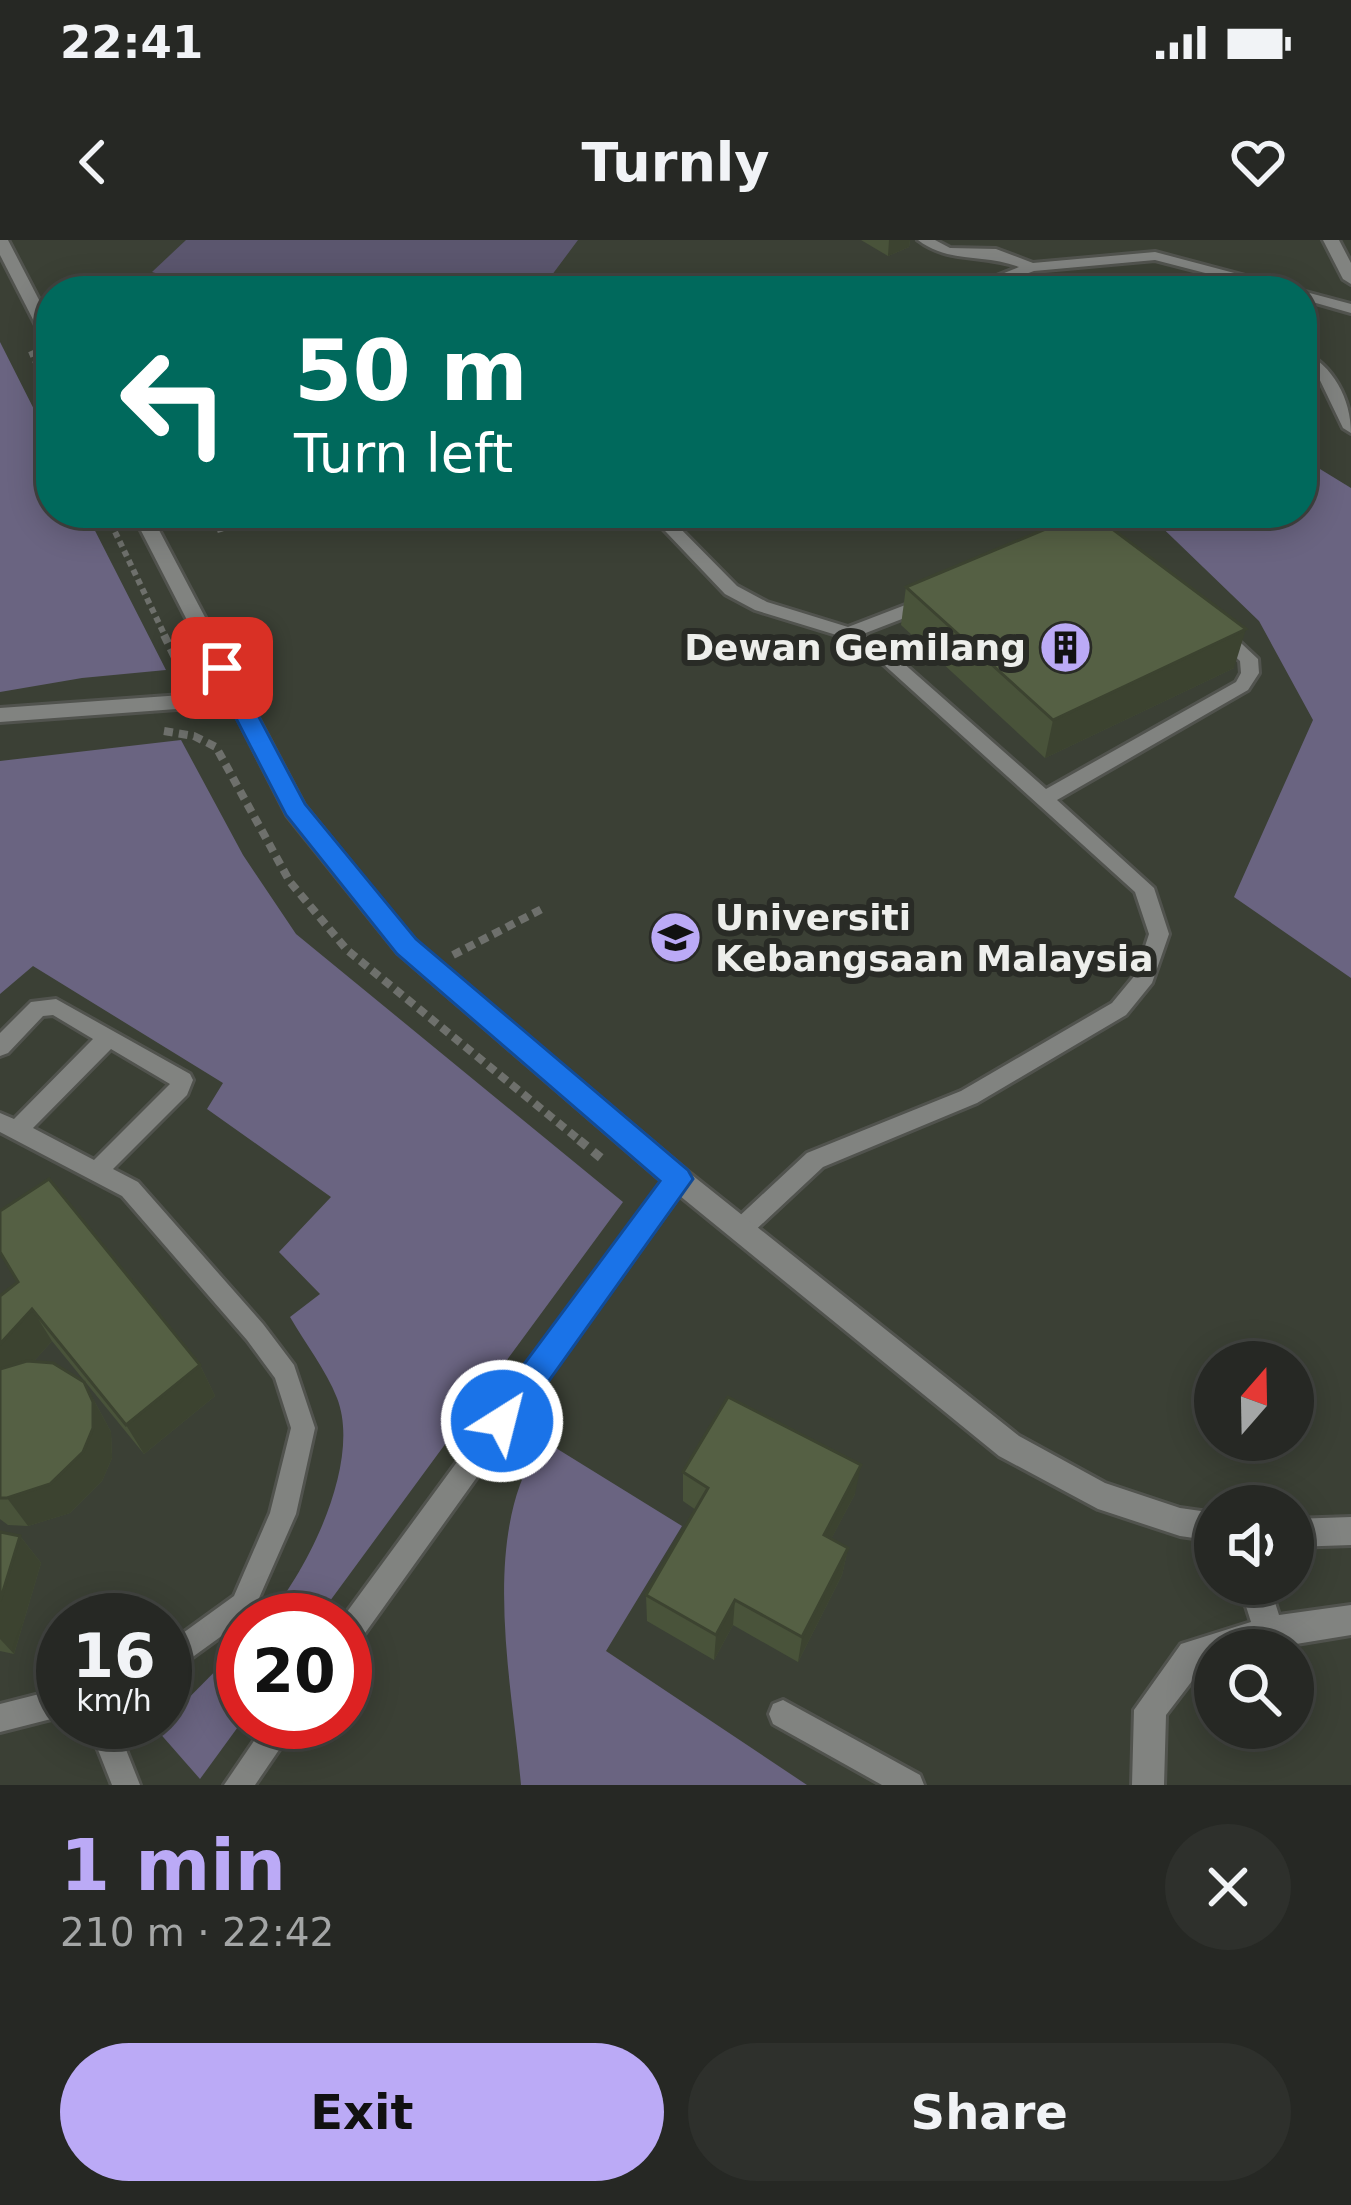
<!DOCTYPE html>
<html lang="en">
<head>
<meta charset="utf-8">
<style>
  body { margin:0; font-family:"DejaVu Sans",sans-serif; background:#2e302c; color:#f1f3f6; height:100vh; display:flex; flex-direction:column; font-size:45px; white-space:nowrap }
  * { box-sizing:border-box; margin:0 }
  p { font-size:39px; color:#a4a6a6 }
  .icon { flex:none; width:66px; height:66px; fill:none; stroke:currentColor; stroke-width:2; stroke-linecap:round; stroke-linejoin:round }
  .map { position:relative; height:1545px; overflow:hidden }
  .sheet { display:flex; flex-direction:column; background:#262824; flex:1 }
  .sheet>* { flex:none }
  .top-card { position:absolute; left:36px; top:36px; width:1281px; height:252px; border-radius:48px; box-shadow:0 6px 30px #0003,0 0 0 3px #424441; background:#00695c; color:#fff; overflow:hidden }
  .needle { width:78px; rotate:20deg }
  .controls { position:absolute; left:1194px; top:1101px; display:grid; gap:24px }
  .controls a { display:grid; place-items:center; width:120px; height:120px; border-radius:50%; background:#262824; box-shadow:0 6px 30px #0003,0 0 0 3px #424441; font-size:60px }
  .speed { position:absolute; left:36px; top:1353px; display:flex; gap:24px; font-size:60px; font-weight:700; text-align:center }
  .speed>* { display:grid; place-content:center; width:156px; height:156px; border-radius:50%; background:#262824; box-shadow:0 6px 30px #0003,0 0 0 3px #424441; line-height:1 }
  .speed small { font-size:30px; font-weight:400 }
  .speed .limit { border:18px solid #d22; background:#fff; color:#111 }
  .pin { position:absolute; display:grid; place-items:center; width:102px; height:102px; color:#fff; margin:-51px; border-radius:24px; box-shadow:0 6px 18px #0006 }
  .me { position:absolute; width:132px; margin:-66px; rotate:36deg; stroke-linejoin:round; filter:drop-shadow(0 0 9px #0008) }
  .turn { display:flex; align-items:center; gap:42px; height:252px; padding:0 60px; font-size:54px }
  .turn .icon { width:156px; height:156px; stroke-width:2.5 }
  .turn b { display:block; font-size:84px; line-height:102px }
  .round { display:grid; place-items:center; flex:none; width:126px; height:126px; border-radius:63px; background:#2e302c }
  .summary { display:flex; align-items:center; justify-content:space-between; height:204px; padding:0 60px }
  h1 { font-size:72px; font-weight:700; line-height:90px; color:#bbaaf6 }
  .primary-button { display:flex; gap:24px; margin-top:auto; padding:24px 60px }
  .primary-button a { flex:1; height:138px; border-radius:72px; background:#bbaaf6; color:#111; font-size:48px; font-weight:700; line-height:138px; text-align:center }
  .primary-button a+a { background:#2e302c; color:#f1f3f6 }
  .status { display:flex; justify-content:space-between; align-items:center; height:84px; padding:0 60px; background:#262824; direction:ltr }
  .status svg { height:33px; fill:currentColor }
  header { display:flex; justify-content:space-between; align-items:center; height:156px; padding:0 60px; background:#262824; font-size:54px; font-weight:700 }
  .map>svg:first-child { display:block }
  .built { fill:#3b4035; fill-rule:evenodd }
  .green { fill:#5b566e }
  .forest { fill:#6a6481 }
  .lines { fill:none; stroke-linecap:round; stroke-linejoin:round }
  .service-casing { stroke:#51534e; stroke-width:6 }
  .minor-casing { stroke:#51534e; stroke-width:6 }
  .path-far2 { stroke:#6e706c; stroke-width:6; stroke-dasharray:6 4.5; stroke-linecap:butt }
  .path-far1 { stroke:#6e706c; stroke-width:8; stroke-dasharray:9 6; stroke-linecap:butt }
  .path { stroke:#6e706c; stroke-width:9; stroke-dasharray:10 8; stroke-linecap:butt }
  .service { fill:#818380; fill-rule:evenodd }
  .minor { fill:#818380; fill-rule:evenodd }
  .wall { fill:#49533a }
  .shaded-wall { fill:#3c4330 }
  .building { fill:#556044; stroke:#3c4330; stroke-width:3 }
  .route { fill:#1a73e8; stroke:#114b97; stroke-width:3 }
  .labels { text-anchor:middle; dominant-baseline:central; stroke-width:12; stroke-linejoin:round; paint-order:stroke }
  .poi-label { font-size:36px; font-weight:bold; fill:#edeeeb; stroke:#292b26; text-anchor:end }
</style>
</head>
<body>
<div class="status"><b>22:41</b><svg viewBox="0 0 49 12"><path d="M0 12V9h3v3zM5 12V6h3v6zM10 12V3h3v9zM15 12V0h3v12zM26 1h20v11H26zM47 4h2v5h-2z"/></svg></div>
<header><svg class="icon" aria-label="back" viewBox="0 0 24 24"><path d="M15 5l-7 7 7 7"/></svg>Turnly<svg class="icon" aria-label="heart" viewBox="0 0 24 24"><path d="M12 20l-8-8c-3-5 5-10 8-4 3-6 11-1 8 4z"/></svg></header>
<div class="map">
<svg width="1351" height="1545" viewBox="0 0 1351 1545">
  <rect width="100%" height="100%" fill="#333530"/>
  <!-- built -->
  <path class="built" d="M0,0H1351V1545H0ZM51,51H1302V273H51ZM1215,1122H1293V1200H1215ZM1215,1266H1293V1344H1215ZM63,1380H165V1482H63ZM243,1380H345V1482H243ZM1215,1410H1293V1488H1215Z"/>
  <!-- green -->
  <path class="green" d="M186,0H578L540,51H189L188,43L152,32Z"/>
  <!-- forest -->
  <g class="forest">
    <path d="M0,102L51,203V273H86L166,430L82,438L0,452Z"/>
    <path d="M1302,218L1351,248V738L1234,657L1313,480L1259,381L1147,273H1302Z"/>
    <path d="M181,500L243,615L296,694L623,962L316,1380H265C308,1331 362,1222 337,1158C326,1130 305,1103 290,1077L320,1054L279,1012L331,957L207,869L223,843L33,726L0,754V521Z"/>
    <path d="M551,1205L682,1286L606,1411L807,1545H521C512,1443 480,1298 538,1208Z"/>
    <path d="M243,1403V1480L200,1539L157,1490Z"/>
  </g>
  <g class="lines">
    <defs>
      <g id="service">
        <path d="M918,0H935L950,8L996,9L1033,23L1155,12L1351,64V73L1302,59V51H1275L1155,20L1034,31L979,51H959L1019,27C983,13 949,24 918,0Z"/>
        <path d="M745,47L753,48L755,51H738Z"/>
        <path d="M1302,111C1333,125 1351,159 1351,193L1343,188L1316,132L1302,122Z"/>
        <path d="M180,273H208L206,277L148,291L140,286L142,282Z"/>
        <path d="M648,273H665L737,346L767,362L848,387L921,359H933V367L863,394L893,414L1046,549L1236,442L1241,433L1240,421L1214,397V389H1226L1258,419L1259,433L1248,450L1057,560L1154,648L1169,694L1152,743L1126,775L977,863L823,927L749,996L741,999L733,996L729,989L733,982L807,913L961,851L1112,763L1136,734L1149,694L1135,652L881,422L843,397L755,370L725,354Z"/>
        <path d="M766,273H831L806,285L768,277Z"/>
        <path d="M56,759L190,834L193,840L187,855L113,929L138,942L263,1084L294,1125L315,1188L296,1274L252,1374L165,1437V1406L234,1356L270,1273L291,1188L275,1138L247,1100L122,956L0,892V873L14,879L93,799L53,775L43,776L8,813L0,816V793L31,762ZM111,809L170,844L94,920L33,888Z"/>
        <path d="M678,929L686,932L689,939L686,946L355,1407L345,1410V1380H341L670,932Z"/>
        <path d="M63,1448V1476L0,1492V1464Z"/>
        <path d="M783,1460L920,1535L924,1545H882L773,1484L769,1474L773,1464Z"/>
        <path d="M87,1482H115L140,1545H112Z"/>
        <path d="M267,1482H298L255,1545H224Z"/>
      </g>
      <g id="minor">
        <path d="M0,0H8L51,83V104L43,99L0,15Z"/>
        <path d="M1323,0H1339L1351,23V44L1343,39Z"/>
        <path d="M132,273H150L304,565L414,701L687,931L1019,1196L1105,1243L1180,1268L1215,1273V1301L1180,1296L1098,1269L999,1216L669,947L398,713L287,575L231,465L0,482V468L224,452Z"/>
        <path d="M1351,1277V1305L1293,1307V1279Z"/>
        <path d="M1239,1344H1269L1279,1375L1351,1365V1395L1260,1410H1215V1424L1202,1428L1166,1475L1164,1545H1132L1134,1470L1181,1404L1251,1382Z"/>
      </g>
    </defs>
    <!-- service casing -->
    <use href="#service" class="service-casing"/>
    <!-- minor casing -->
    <use href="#minor" class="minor-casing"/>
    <!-- path-far2 -->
    <g class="path-far2">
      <path d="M31,111L51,159"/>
      <path d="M106,273L166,398"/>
      <path d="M217,290L279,273"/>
    </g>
    <!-- path-far1 -->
    <g class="path-far1">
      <path d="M164,395L182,432L179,442"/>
      <path d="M164,491L194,496L216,507L290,642L347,710L583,903"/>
      <path d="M453,715L542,669"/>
    </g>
    <!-- path -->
    <path class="path" d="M579,900L606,922"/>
    <!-- service -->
    <use href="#service" class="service"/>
    <!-- minor -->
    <use href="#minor" class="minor"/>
  </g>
  <!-- wall -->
  <g class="wall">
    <path d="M861,0H910L909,7L888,16Z"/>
    <path d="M906,347L1234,428L1045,518L901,385Z"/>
    <path d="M0,1056L200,1125L215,1156L144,1214L52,1101L33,1122L84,1142L111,1192L112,1218L102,1241L70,1273L28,1286L8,1285L0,1279Z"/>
    <path d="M683,1232L855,1254L831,1299L848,1308L842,1335L798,1422L733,1385L714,1420L647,1381L646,1355L696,1270L683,1261Z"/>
    <path d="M0,1292L20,1296L41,1323L14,1414L0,1411Z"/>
  </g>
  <!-- shaded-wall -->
  <g class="shaded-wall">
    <path d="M889,0H910L909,7L888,16Z"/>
    <path d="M1246,389L1234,428L1045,518L1053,480Z"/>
    <path d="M32,1069L52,1101L0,1159V1104Z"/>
    <path d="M200,1125L215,1156L144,1214L126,1185Z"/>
    <path d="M84,1142L111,1192L112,1218L102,1241L70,1273L28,1286L7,1258Z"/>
    <path d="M861,1225L855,1254L819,1322L824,1295Z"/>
    <path d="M20,1296L41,1323L14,1414L0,1399V1361Z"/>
    <path d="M848,1308L842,1335L798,1422L802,1397Z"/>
    <path d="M735,1360L733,1385L714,1420L716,1395Z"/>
  </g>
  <!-- building -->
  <g class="building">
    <path d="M1302,100L1310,101L1302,133Z"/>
    <path d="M1084,273H1091L1246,389L1053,480L906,347Z"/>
    <path d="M49,939L200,1125L126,1185L32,1069L0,1104V1056L18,1042L0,1012V971Z"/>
    <path d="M27,1121L53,1123L84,1142L93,1162V1188L83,1212L50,1244L7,1258H0V1129Z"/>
    <path d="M728,1157L861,1225L824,1295L848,1308L802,1397L735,1360L716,1395L646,1355L708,1248L683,1232Z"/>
    <path d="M0,1292L20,1296L0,1361Z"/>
  </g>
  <!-- route -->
  <path class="route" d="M222,420L233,428L305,564L416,699L688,930L693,939L513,1191L502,1196L490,1191L486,1181L490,1170L660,941L397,714L286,575L210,428Z"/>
  <!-- icons -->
  <defs>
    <symbol id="building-disc" viewBox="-11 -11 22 22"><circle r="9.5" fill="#bbaaf6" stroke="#292b26"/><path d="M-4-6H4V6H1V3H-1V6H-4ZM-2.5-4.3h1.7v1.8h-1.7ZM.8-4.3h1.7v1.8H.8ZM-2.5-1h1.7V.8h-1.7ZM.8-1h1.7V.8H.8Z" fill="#111"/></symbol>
    <symbol id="university-disc" viewBox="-11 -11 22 22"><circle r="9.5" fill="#bbaaf6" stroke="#292b26"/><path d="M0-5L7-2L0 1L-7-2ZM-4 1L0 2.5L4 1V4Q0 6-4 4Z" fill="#111"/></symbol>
  </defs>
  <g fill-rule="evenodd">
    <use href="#building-disc" x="1036" y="378" width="59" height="59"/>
    <use href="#university-disc" x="646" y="668" width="59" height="59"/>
  </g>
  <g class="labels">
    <!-- poi labels -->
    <g class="poi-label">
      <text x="1026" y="407">Dewan Gemilang</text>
      <text x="715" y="677" text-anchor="start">Universiti<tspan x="715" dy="41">Kebangsaan Malaysia</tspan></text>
    </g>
  </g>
</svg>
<div class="controls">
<a><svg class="needle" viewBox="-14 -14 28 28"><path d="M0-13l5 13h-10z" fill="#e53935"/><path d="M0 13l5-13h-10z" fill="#a4a6a6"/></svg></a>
<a><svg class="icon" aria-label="sound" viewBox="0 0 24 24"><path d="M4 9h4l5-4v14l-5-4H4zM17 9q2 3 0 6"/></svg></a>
<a><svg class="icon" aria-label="search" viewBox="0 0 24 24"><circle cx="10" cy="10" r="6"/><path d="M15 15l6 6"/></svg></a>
</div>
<div class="speed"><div>16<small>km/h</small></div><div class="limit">20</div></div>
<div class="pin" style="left:222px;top:428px;background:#d93025"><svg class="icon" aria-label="arrive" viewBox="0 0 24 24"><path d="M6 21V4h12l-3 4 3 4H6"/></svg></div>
<svg class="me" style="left:502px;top:1181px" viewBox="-20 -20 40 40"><circle r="17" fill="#1a73e8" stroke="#fff" stroke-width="3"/><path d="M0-11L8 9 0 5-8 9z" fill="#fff"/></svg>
<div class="top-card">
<div class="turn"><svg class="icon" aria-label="left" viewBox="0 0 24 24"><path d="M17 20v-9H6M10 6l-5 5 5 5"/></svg><div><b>50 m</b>Turn left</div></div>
</div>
</div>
<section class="sheet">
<div class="summary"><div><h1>1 min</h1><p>210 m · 22:42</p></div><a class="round"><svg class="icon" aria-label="close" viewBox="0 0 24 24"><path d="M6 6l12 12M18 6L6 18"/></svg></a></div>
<div class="primary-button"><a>Exit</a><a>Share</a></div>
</section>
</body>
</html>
